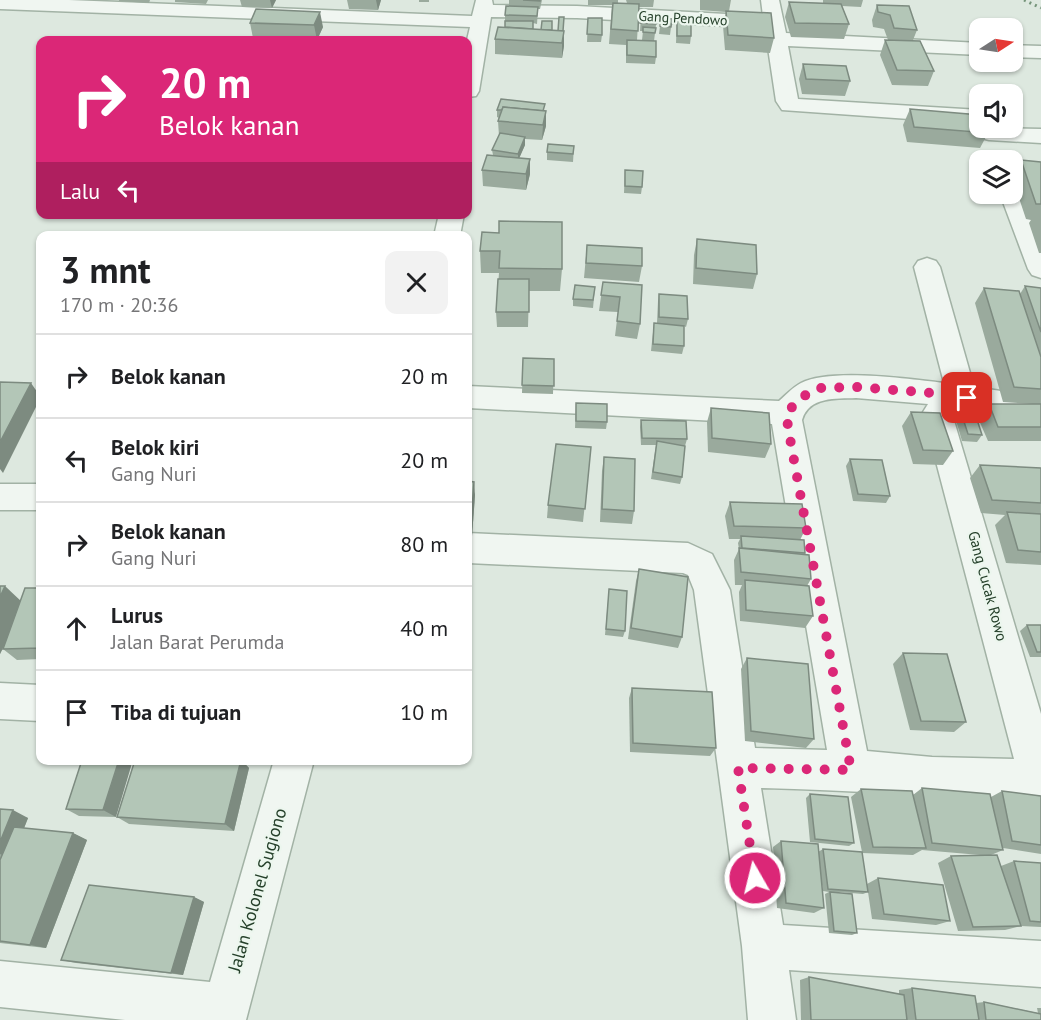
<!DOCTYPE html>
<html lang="id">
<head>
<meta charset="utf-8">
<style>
  body { margin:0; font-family:"PT Sans",sans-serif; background:#f2f2f2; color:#202124; height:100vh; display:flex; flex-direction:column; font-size:22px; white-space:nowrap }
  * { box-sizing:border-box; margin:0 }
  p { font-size:20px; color:#757577 }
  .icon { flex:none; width:33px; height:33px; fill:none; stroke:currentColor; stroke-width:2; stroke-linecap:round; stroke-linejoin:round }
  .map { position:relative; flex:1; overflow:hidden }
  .details { position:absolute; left:36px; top:231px; width:436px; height:534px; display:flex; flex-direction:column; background:#fff; border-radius:12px; box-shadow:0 2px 4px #0004 }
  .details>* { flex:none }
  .banner { position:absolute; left:36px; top:36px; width:436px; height:183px; border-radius:12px; box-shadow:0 2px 4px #0004; background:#db2777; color:#fff; overflow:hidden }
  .needle { width:39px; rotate:78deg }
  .buttons { position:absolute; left:969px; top:18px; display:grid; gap:12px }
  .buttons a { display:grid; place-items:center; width:54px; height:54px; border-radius:12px; background:#fff; box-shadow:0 2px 4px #0004; font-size:30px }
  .pin { position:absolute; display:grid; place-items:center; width:51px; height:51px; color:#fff; margin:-26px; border-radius:12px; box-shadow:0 3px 9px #0006 }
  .me { position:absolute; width:66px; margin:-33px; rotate:352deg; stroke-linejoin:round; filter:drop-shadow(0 0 4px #0008) }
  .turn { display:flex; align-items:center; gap:21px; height:126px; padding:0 24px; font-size:27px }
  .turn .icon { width:78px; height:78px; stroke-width:2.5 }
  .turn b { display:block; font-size:42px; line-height:51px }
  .then { display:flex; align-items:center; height:57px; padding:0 24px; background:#0003; gap:12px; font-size:22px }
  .round { display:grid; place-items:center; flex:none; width:63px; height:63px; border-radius:12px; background:#f2f2f2 }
  .overview { display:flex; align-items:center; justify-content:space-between; height:102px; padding:0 24px }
  h1 { font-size:36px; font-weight:600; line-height:45px }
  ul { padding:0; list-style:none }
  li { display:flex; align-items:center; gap:18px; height:84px; padding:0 24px; border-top:2px solid #e0e0e0 }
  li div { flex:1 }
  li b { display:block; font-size:22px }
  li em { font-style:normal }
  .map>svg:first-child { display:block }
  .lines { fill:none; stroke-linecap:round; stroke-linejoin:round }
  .minor-casing { stroke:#a2b2a5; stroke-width:3 }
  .minor { fill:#f0f6f1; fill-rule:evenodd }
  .rail { stroke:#75947a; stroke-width:3; stroke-dasharray:2 4; stroke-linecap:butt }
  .wall { fill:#9aaa9d }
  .shaded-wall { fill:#7d8b80 }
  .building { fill:#b3c6b7; stroke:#7d8b80; stroke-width:1.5 }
  .route { stroke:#db2777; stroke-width:10; stroke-dasharray:0 18 }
  .labels { text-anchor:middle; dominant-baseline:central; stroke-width:4.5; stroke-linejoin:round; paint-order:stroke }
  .far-street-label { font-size:14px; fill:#25402a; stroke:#ecf6ee }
  .street-label { font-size:15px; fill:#25402a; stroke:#ecf6ee }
  .near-street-label { font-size:18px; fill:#25402a; stroke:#ecf6ee }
</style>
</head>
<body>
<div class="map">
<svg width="1041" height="1020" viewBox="0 0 1041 1020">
  <rect width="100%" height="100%" fill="#dde8df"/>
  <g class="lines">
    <defs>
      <g id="minor">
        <path d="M0,0H69L472,16L476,0H492L493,5L577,6L763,16L761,0H779L786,33L980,43V55L788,46L798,99L980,110V124L782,110L776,101L765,28L577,18L491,17L479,91L476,96L468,97L467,40L470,27L0,9Z"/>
        <path d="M1012,45L1041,46V58L1012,57Z"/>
        <path d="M981,128L1041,129V143L989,140L981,138L978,133Z"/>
        <path d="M1012,187L1021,189L1024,194L1041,236V278L1032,275L1028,269L1000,194H1012Z"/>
        <path d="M439,214H464L460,236H434Z"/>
        <path d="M927,258L936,261L940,267L974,387L1041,397V419L950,407L1041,714V800C948,798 855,790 761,788L783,925L1041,941V987L789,970L796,1020H748L742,946L694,590L688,575L683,573L468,563V533L688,543L712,554L730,590L755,748L827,750L772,424L468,408V386L779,401C786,395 793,387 801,383C831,368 909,379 944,383L914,267L918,261ZM856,398L928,404L923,412L1014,759L932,757L867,751L802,420C809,396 836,399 856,398Z"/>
        <rect x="0" y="484" width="40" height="26"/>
        <path d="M0,683L40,685V721L0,719Z"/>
        <path d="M274,760H314L246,1020H125L0,1007V961L210,982Z"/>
      </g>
    </defs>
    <!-- minor casing -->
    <use href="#minor" class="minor-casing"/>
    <!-- minor -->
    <use href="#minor" class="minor"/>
    <!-- rail -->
    <path class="rail" d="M1024,0L1041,8"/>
  </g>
  <!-- wall -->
  <g class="wall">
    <path d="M119,0H150L149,3L119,1Z"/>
    <path d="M175,0H208L206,4L175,2Z"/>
    <path d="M240,0H276L272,8L242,7Z"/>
    <path d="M347,0H381L378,10L349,9Z"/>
    <rect x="419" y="0" width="10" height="2"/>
    <path d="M509,0H542L540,9H538L537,24L533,23V29L563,31L564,46L562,58L495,54V39L505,27V15L509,6Z"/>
    <path d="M588,0H618V3H627L626,0H654L653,7H639L637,40L656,57L655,64L626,63V45L609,44L612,5H588Z"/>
    <path d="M700,0H731L729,11L774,38L770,53L725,50L723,26L726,12L700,10Z"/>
    <path d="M823,0H863L861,7L842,6L849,24L844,39L791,37L785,17L789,2L823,3Z"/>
    <path d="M877,5L917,30L913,40L934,71L928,86L892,85L880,55L885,40H888L884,29L873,27L872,20Z"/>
    <path d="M256,9L323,27L317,40L253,38L250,23Z"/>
    <path d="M641,16L657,17L654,41L642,40L643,31H640Z"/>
    <path d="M588,18L602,35L601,42H587Z"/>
    <path d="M661,18L672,19L670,35L659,34Z"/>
    <path d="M677,18L691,36L690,44L676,43Z"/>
    <path d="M803,64L850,81L845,96L802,94L799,79Z"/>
    <path d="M910,109L988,133L980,148L907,142L903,125Z"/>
    <path d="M497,110L546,111V126L542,140L525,139V145L519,158L530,159V174L526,190L483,186L482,170L493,155L492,150L499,136L498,121L499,118L497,117Z"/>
    <path d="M574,146L573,162L547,160V152Z"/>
    <path d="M1021,160L1041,162V253H1039L1029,223L1031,220L1026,219L1012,177V175Z"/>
    <path d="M625,170L642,187L641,194L624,193Z"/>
    <path d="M482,232L562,269L560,291H529L528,327H497L496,312L499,273H481L480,251Z"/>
    <path d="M697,239L757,274L753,289L693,284L694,255Z"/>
    <path d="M587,245L642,266L639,282L584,278Z"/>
    <path d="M603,282L642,285L640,324L637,339L615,336L618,312L599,311Z"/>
    <path d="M1025,286L1041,288V441H988L978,418L989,404H1032L1003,402L975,303L984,288L1020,294Z"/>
    <path d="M595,287L593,308L573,306V299Z"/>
    <path d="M659,294L688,319L686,327L684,326V346L682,354L651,351L654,323H657L658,301Z"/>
    <path d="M523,358L554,359L553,394L522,393Z"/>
    <path d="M957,400L982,435L977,442L962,441L952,407Z"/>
    <path d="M576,403L607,422L606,429L575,428Z"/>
    <path d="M711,408L771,444L765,458L708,452L707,422Z"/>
    <path d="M911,412L953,451L943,465L913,464L902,426Z"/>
    <path d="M641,420L687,439L685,446L682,477L680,484L651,479L656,445H641L640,427Z"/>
    <path d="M591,447L583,522L547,518L548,505Z"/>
    <path d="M604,457L634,511L632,524L600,522L602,471Z"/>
    <path d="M850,459L890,496L886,503L853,501L846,466Z"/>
    <path d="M980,465L1041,468V565L1006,563L995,525L1005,515L981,513L970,478Z"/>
    <path d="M468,481L475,495L472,536L468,535Z"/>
    <path d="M730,502L806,528L800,540L805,553V554L811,579L807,586L813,616L805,628L740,621L739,592L742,585H735L734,560L739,549L738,543L740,539H729L725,516Z"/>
    <path d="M639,569L682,637L678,648L628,639L636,581Z"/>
    <path d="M0,586L21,601L40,588V659L17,660L3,649L5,644L0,654Z"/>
    <path d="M609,589L625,631L623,637L605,635Z"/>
    <path d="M1027,625H1041V657H1030L1020,631Z"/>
    <path d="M903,653L966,722L954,732L910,730L893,664Z"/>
    <path d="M747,658L814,739L806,748L745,741L741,669Z"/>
    <path d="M632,688L716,748L710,756L630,752L629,698Z"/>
    <path d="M82,760L116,817L79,816L66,809Z"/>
    <path d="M135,760H242L249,768L234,831L129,824L117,817Z"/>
    <path d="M922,788L991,797L1002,791L1041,796V854L1003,848V850L991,855L1001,866L1014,861L1041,863V927L1021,926L1005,930L958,931L938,863L951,856L980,855L922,850L913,855L862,853L867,884L878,878L950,921L936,925L872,919L868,892L863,894L839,892L857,933L852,935L829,933L825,894L829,892L823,891L820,871L824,908L814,913L777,908L773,847L781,841L818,852L823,849L862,852L851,797L861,789L913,795Z"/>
    <path d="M810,794L854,843L849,846L810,842L806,798Z"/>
    <path d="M0,809L28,818L24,828L73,833L87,840L46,948L0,943V860L1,858H0Z"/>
    <path d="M194,897L204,902L183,975L76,963L61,960Z"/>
    <path d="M809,977L899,994V990L912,988L976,1003L984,1002L1038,1013L1037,1008H1041V1020H801L800,980Z"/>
  </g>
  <!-- shaded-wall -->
  <g class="shaded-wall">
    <path d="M270,0H276L272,8Z"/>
    <path d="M376,0H381L378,10Z"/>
    <path d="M320,12L323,27L317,40L314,25Z"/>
    <path d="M564,31V46L562,58V43Z"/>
    <path d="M546,111V126L542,140L543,125Z"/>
    <path d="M525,137V145L518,161V154Z"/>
    <path d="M530,159V174L526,190V174Z"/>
    <path d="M31,383L40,396V399L3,473L0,469V442Z"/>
    <path d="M474,482L475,495L472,536L471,522Z"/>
    <path d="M5,586L24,604L0,654V597Z"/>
    <path d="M119,760H133L116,817L103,810Z"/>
    <path d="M241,760L249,768L234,831L225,824Z"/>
    <path d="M13,810L28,818L12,859L0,854V842Z"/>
    <path d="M73,833L87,840L46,948L30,945Z"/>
    <path d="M194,897L204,902L183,975L171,973Z"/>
  </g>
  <!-- building -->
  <g class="building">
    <path d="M523,0H540V1Z"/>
    <path d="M789,2L841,4L849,24L795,23Z"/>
    <path d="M613,3L639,4L638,31L611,29Z"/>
    <path d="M877,5L909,6L917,30L894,28L890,15L878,12Z"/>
    <path d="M506,6L538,7L537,16L505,15Z"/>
    <path d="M256,9L320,12L314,25L250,23Z"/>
    <path d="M726,11L771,13L774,38L728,35Z"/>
    <path d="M641,16L657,17L656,24L640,23Z"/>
    <path d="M559,17H564L563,31H558Z"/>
    <path d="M588,18H602V35L587,34Z"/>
    <path d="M661,18L672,19L671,27L660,26Z"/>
    <path d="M677,18L691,19V36H677Z"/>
    <path d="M505,21H533V29L505,27Z"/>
    <path d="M542,21H552V30H541Z"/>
    <path d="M498,27L564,31L562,43L495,39Z"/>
    <path d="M643,27L656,28L655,33L643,32Z"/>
    <path d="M627,40L656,41V57L627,55Z"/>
    <path d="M885,40L920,41L934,71L897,70Z"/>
    <path d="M803,64L846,66L850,81L806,79Z"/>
    <path d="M501,99L545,104L543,111L503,107L502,110H497Z"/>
    <path d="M503,107L546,111L543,125L498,121Z"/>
    <path d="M910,109L980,115V128H986L988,133L914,127Z"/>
    <path d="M500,133L525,137L518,154L492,150Z"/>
    <path d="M548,144L574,146L573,154L547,152Z"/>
    <path d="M487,155L530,159L526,174L482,170Z"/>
    <path d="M1021,160L1041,162V204H1036Z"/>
    <path d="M625,170L643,171L642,187L625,186Z"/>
    <path d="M499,221L562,222V269L499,268L500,251H480L482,232L499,233Z"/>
    <path d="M697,239L756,245L757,274L696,268Z"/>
    <path d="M587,245L642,248V266L586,263Z"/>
    <path d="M498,279H529V312H496Z"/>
    <path d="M603,282L642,285L640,324L617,321L620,297L601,295Z"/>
    <path d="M575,285L595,287L593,300L573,299Z"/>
    <path d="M1025,286L1041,288V332Z"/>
    <path d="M984,288L1019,291L1041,357V389L1014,387Z"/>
    <path d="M659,294L687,296L688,319L659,317Z"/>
    <path d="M654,323L684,326V346L653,344Z"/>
    <path d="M523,358L554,359V386L522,385Z"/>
    <path d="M0,382L31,383L0,442Z"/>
    <path d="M957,400L971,401L982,435L968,434Z"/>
    <path d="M576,403L607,404V422L576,421Z"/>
    <path d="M989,404H1041V427H998Z"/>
    <path d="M711,408L769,413L771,444L712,438Z"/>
    <path d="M911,412L940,413L953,451L923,450Z"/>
    <path d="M641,420L686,421L687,439L642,438Z"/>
    <path d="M657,441L685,446L682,477L653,472Z"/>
    <path d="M556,444L591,447L585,509L548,505Z"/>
    <path d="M604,457L635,459L634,511L602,509Z"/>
    <path d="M850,459L882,460L890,496L858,494Z"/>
    <path d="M980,465L1041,468V503L992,500Z"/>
    <path d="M468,481L474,482L471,522H468Z"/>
    <path d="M730,502L802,504L806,528L734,526Z"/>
    <path d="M1007,512L1041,514V552L1018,550Z"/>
    <path d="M741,536L804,540L805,553L742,548Z"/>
    <path d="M739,548L809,555L811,579L741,572Z"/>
    <path d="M639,569L688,577L682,637L631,628Z"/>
    <path d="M745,580L809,586L813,616L746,610Z"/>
    <path d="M0,586H5L0,597Z"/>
    <path d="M25,588H40V648L3,649Z"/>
    <path d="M609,589L627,591L625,631L606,629Z"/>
    <path d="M1027,625H1041V652H1037Z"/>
    <path d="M903,653L947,654L966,722L921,721Z"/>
    <path d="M747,658L808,664L814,739L751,731Z"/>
    <path d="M632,688L712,692L716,748L633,743Z"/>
    <path d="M82,760H119L103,810L66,809Z"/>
    <path d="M135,760H241L225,824L117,817Z"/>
    <path d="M922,788L990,794L1003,850L932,843Z"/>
    <path d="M861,789L912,791L926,848L873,847Z"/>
    <path d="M1002,791L1041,796V845L1012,841Z"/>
    <path d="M810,794L848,797L854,843L815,839Z"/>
    <path d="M0,809L13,810L0,842Z"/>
    <path d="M14,827L73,833L30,945L0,941V860Z"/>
    <path d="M781,841L818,844L824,908L786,903Z"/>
    <path d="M823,849L862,852L868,892L828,889Z"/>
    <path d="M997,855L1021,926L973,927L951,856Z"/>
    <path d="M1014,861L1041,863V922L1030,921Z"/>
    <path d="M878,878L943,885L950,921L884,914Z"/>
    <path d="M89,885L194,897L171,973L61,960Z"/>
    <path d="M830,892L852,894L857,933L834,931Z"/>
    <path d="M809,977L904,995L907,1020H811Z"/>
    <path d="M912,988L975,996L979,1020H916Z"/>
    <path d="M984,1002L1041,1014V1020H986Z"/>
  </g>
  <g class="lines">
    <!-- route -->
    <path class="route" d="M755,878L738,768L851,770L791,444L787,420L790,409L809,392L819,388L856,387L933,393L967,398"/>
  </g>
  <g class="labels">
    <!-- far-street labels -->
    <g class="far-street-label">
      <text transform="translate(683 18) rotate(3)">Gang Pendowo</text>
    </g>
    <!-- street labels -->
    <g class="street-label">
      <text transform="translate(988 586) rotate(75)">Gang Cucak Rowo</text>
    </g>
    <!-- near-street labels -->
    <g class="near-street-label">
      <text transform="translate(257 890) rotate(-74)">Jalan Kolonel Sugiono</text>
    </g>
  </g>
</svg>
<div class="buttons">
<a><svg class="needle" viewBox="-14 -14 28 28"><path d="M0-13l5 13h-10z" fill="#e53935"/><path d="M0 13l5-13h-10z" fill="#757577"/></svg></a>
<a><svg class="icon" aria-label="sound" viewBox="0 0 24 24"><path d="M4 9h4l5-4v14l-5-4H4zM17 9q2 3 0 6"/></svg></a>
<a><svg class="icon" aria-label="layers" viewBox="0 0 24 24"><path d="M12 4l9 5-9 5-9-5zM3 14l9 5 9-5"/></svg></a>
</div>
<div class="pin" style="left:967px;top:398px;background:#d93025"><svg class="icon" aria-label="arrive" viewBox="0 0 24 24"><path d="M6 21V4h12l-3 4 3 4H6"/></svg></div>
<svg class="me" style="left:755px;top:878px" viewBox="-20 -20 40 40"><circle r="17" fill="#db2777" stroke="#fff" stroke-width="3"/><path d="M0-11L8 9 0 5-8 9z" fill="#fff"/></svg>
<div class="banner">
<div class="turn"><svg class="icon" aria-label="right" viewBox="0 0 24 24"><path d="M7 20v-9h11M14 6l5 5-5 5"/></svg><div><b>20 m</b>Belok kanan</div></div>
<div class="then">Lalu<svg class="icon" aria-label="left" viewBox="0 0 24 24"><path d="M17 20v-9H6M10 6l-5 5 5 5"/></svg></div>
</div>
<section class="details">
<div class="overview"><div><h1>3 mnt</h1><p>170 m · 20:36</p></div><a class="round"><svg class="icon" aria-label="close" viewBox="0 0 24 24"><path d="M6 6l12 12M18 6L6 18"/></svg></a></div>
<ul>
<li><svg class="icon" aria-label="right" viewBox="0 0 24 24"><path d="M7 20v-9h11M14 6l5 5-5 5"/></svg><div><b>Belok kanan</b></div><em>20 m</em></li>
<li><svg class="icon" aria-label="left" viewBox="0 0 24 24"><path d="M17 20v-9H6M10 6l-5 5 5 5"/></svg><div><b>Belok kiri</b><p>Gang Nuri</p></div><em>20 m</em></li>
<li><svg class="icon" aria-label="right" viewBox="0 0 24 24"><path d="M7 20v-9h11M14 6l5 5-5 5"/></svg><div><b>Belok kanan</b><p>Gang Nuri</p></div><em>80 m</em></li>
<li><svg class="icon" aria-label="ahead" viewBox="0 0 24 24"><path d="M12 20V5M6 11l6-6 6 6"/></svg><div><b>Lurus</b><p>Jalan Barat Perumda</p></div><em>40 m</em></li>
<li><svg class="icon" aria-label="arrive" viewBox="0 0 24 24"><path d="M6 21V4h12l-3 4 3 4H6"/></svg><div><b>Tiba di tujuan</b></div><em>10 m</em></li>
</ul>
</section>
</div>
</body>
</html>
